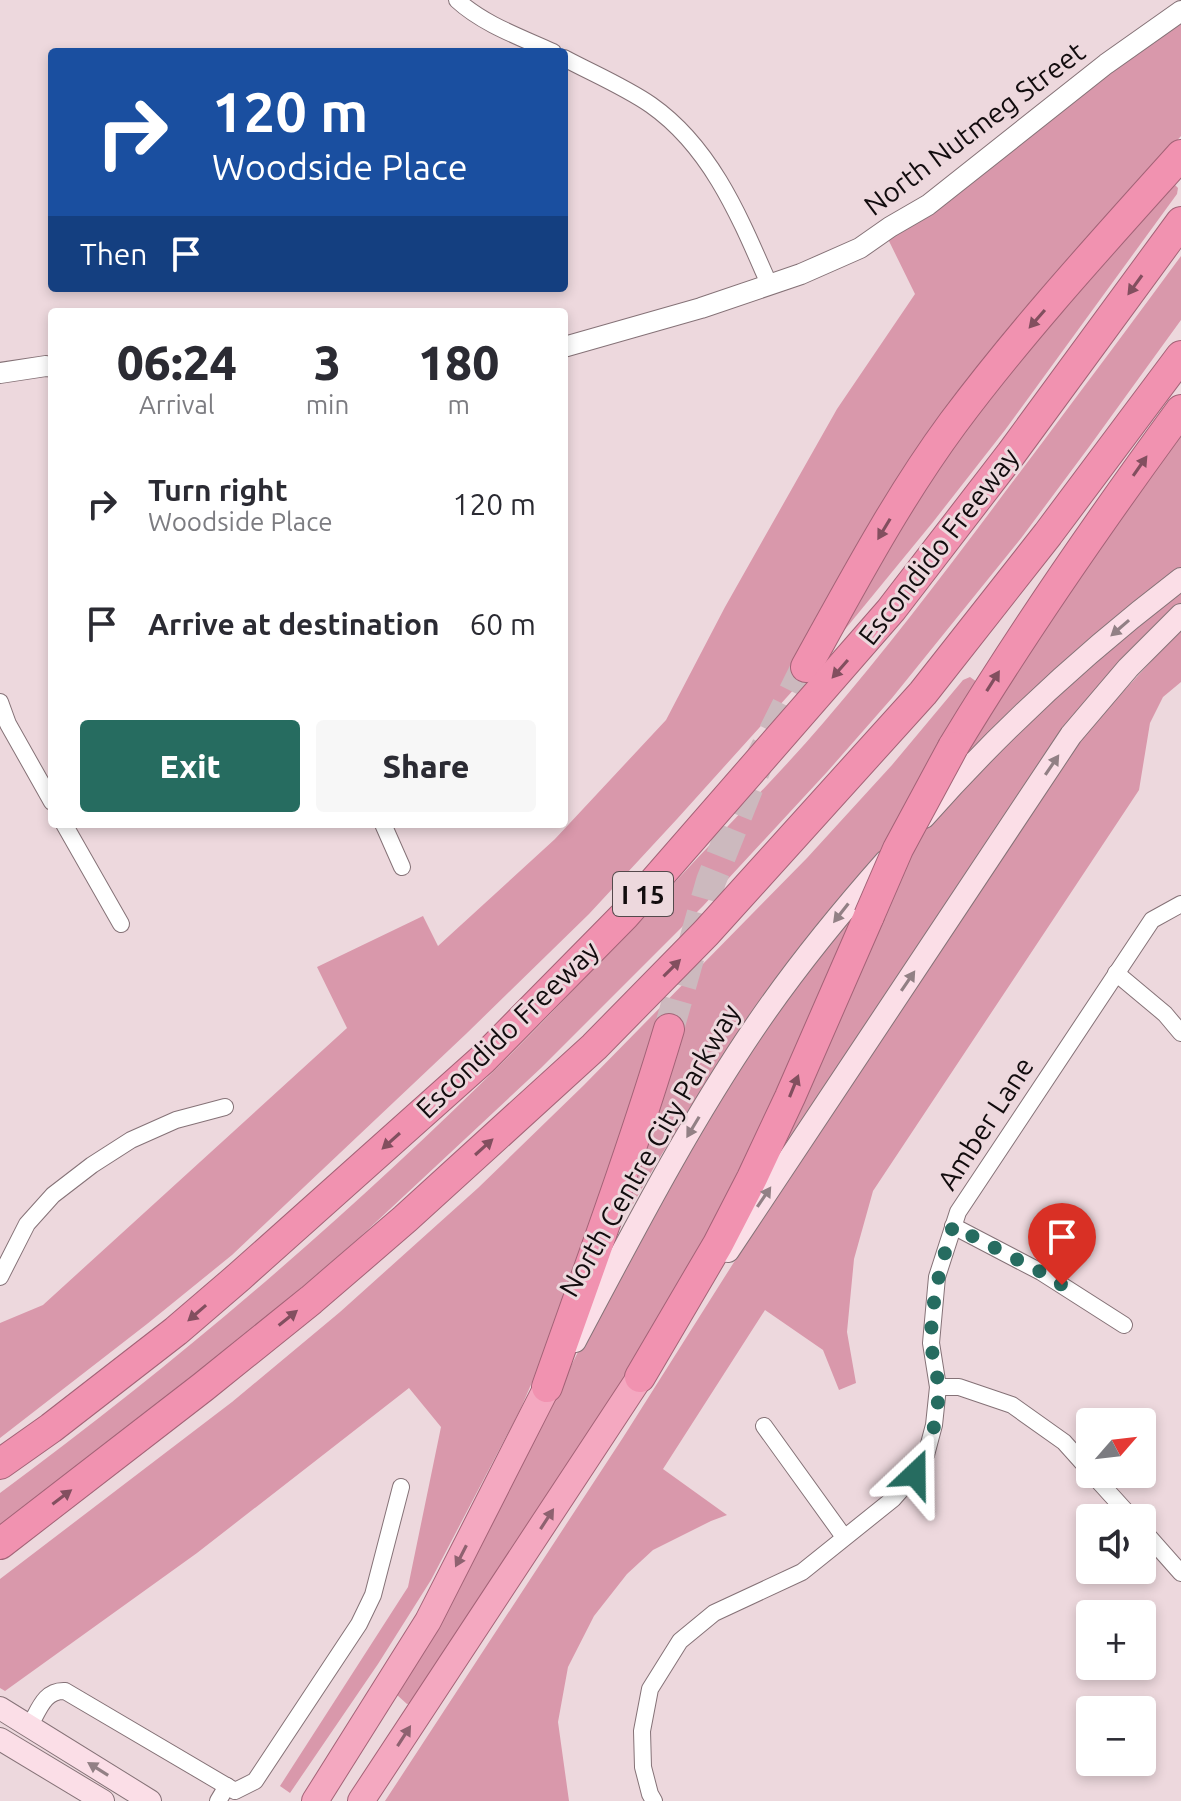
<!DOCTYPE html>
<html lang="en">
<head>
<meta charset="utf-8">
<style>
  body { margin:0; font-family:Ubuntu,sans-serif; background:#f7f7f7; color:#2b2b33; height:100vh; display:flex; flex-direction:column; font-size:30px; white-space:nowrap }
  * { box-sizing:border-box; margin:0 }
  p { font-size:26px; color:#7c7c81 }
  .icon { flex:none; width:44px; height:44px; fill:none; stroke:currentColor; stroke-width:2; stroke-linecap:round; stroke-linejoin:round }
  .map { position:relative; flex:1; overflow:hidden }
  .drawer { position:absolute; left:48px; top:308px; width:520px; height:520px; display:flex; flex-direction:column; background:#fff; border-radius:8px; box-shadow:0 4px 12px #0003 }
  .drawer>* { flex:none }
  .guide { position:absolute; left:48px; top:48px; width:520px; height:244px; border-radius:8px; box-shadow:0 4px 12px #0003; background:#1a4fa0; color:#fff; overflow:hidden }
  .needle { width:52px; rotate:62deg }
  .buttons { position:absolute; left:1076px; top:1408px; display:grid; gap:16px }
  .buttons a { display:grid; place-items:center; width:80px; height:80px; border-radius:8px; background:#fff; box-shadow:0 4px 12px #0003; font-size:40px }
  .pin { position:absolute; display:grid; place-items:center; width:68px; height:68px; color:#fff; margin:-82px -34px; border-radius:50% 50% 50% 0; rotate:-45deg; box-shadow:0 0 8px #0007 }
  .pin .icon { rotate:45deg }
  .me { position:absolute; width:88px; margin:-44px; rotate:23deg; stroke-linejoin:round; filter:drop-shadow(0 0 6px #0008) }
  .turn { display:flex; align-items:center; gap:28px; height:168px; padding:0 32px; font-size:36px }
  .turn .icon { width:104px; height:104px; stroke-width:2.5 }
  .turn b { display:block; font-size:56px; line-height:68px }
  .then { display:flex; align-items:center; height:76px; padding:0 32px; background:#0003; gap:16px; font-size:30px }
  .eta { display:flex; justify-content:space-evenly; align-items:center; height:136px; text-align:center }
  .eta b { font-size:48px; font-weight:800; line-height:56px }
  .action { display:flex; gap:16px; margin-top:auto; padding:16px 32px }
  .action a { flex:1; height:92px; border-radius:8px; background:#266c60; color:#fff; font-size:32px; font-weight:800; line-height:92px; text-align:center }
  .action a+a { background:#f7f7f7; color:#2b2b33 }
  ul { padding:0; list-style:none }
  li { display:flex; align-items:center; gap:24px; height:120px; padding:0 32px }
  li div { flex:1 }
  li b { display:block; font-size:30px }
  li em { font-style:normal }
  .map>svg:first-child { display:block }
  .green { fill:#d998ab }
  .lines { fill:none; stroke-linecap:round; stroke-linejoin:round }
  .motorway-tunnel { stroke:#ccb9be; stroke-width:30; stroke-dasharray:30 15; stroke-linecap:butt }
  .minor-casing { stroke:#857277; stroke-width:18 }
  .tertiary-casing { stroke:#857277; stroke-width:22 }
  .secondary-casing { stroke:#857277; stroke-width:24 }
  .trunk-casing { stroke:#a36377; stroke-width:28 }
  .motorway-casing { stroke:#a36377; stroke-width:32 }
  .minor { stroke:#fff; stroke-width:16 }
  .tertiary { stroke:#fff; stroke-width:20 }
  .secondary { stroke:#fbdee7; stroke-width:22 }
  .trunk { stroke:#f4a8c0; stroke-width:26 }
  .motorway { stroke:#f192b0; stroke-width:30 }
  .motorway-bridge-casing { stroke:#a36377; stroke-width:32; stroke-linecap:butt }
  .motorway-bridge { stroke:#f192b0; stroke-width:30 }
  .oneway { fill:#824f5f }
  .oneway2 { fill:#928085 }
  .oneway3 { fill:#8e6270 }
  .route { stroke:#266c60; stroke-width:14; stroke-dasharray:0 25.2 }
  .labels { text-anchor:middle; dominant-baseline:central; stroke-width:6; stroke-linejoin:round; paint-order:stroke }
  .shield { fill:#edd8dd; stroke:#54494c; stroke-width:2 }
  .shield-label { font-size:26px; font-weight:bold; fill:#120c0e }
  .street-label { font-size:28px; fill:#120c0e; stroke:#edd8dd }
</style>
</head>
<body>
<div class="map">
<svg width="1181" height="1801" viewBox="0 0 1181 1801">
  <rect width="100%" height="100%" fill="#edd8dd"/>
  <!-- green -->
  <g class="green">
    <path d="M1181,17V136L981,367L814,667L677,819L589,914L467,1033L232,1255L147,1324L0,1438V1323L43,1305L347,1028L317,967L423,916L438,946L555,839L666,720L725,607L837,409L915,294L887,237Z"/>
    <path d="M1172,182L1178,188L1177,194L1005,430L933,522L824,655L957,428Z"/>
    <path d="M1181,256V320L1089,447L1022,537L892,698L827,772L703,906L541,1068L360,1237L269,1316L96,1454L0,1525V1493C181,1360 351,1213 510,1055C567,998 622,938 677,880C726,827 777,777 824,722C901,633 971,537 1042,443C1088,381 1135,319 1181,256Z"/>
    <path d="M1181,421V568L1073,657L732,1043L660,1157L633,1204L627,1205L556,1327L520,1410L431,1580L378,1664L290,1793L280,1786L408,1587L441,1427L409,1388L197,1553L5,1691L0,1688V1579L232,1402L340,1312L478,1188L584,1085L807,858L892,765L963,680L970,677L977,682Z"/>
    <path d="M1181,590V603L1165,617L790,1142L785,1141L768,1128L623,1387L412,1703L407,1704L397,1695L543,1422L600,1308L730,1079L830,940L917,837L1027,721Z"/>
    <path d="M1181,629V682L1163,697L1150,723L1139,790L873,1191L854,1259L847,1332L856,1383L839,1390L823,1350L765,1310L663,1469L727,1515L711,1521L653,1550L627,1574L594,1616L568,1667L558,1722L569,1801H385L624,1436L748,1240L1068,755L1098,719Z"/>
  </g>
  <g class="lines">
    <!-- motorway-tunnel -->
    <path class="motorway-tunnel" d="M669,1029L711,881L759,761L806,667"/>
    <defs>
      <g id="minor">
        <path d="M457,0C483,24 520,37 553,52"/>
        <path d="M564,58C592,73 625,87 651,105C712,148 740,218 769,284"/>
        <path d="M0,702L8,724L52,802"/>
        <path d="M64,824L121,924"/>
        <path d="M383,824L402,867"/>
        <path d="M1116,973L1165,1014L1181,1033"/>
        <path d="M953,1226L1041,1272L1124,1325"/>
        <path d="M0,1277L27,1224L53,1195L92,1165L131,1140L176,1120L225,1107"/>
        <path d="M938,1387H959L1012,1405L1064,1442L1090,1471"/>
        <path d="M764,1426L844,1537"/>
        <path d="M1092,1474L1132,1518"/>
        <path d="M1142,1529L1181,1573"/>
        <path d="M29,1727C39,1710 44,1690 65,1691L235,1791L255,1781L359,1624L373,1595L401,1487"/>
        <path d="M218,1801L227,1786"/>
        <path d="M654,1801L650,1794L643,1767L642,1731L650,1689L680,1641L714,1613L802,1572L893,1499L915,1474L926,1455L934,1425L938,1387L931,1343L937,1277L958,1212L1152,920L1181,904"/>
      </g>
      <g id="tertiary">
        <path d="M564,347L701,308L801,274L860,248L890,227L928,205L1106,64L1181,11"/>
        <path d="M0,373L46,366L52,367"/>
      </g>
      <g id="secondary">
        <path d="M924,817C1001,730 1088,650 1181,579"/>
        <path d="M728,1251L1071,735L1128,668L1181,615"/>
        <path d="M575,1341C632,1234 688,1125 757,1024C796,967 840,913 886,861"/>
        <path d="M0,1708L150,1801"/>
        <path d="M0,1739L103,1801"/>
      </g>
      <g id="trunk">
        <path d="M315,1801L428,1621L547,1387"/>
        <path d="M361,1801L640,1377"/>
      </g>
      <g id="motorway">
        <path d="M806,667C852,584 897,499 953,423C1023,329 1103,242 1181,155"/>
        <path d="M953,747C1023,631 1101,519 1181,410"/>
        <path d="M640,1377L718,1244L752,1178L790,1097L869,916"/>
        <path d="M547,1387C589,1268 633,1149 669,1029"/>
        <path d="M0,1464L51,1428L176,1331L240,1276L483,1059L625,915L891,610L1011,454L1181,222"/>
        <path d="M0,1544L203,1387L311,1300L405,1219L594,1047L706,933L923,693L1048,534L1181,356"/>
      </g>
    </defs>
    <!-- minor casing -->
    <use href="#minor" class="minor-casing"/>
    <!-- tertiary casing -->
    <use href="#tertiary" class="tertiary-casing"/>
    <!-- secondary casing -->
    <use href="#secondary" class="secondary-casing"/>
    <!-- trunk casing -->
    <use href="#trunk" class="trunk-casing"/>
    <!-- motorway casing -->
    <use href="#motorway" class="motorway-casing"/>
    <!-- minor -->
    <use href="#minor" class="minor"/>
    <!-- tertiary -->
    <use href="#tertiary" class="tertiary"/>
    <!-- secondary -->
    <use href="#secondary" class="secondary"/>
    <!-- trunk -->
    <use href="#trunk" class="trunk"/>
    <!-- motorway -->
    <use href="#motorway" class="motorway"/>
    <defs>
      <path id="motorway-bridge" d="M869,916L898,849L953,747"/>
    </defs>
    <!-- motorway-bridge casing -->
    <use href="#motorway-bridge" class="motorway-bridge-casing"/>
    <!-- motorway-bridge -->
    <use href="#motorway-bridge" class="motorway-bridge"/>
  </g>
  <!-- one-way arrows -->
  <defs><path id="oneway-solid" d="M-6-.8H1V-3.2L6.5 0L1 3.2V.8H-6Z" transform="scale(2)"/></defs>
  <g class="oneway">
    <use href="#oneway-solid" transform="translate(1135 285) rotate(126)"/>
    <use href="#oneway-solid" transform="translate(1037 319) rotate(131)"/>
    <use href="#oneway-solid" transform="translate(1140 466) rotate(-55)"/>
    <use href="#oneway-solid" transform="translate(884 529) rotate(121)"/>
    <use href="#oneway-solid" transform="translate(840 669) rotate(131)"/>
    <use href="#oneway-solid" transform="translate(993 681) rotate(-58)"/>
    <use href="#oneway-solid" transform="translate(672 968) rotate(-45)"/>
    <use href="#oneway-solid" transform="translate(794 1086) rotate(-68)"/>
    <use href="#oneway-solid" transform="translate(391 1141) rotate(138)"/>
    <use href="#oneway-solid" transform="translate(484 1147) rotate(-42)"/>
    <use href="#oneway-solid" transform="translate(197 1313) rotate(139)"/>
    <use href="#oneway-solid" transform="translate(288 1318) rotate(-39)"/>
    <use href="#oneway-solid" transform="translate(62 1497) rotate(-37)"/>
  </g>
  <g class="oneway2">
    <use href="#oneway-solid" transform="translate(1120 628) rotate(139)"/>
    <use href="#oneway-solid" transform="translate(1052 765) rotate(-56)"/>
    <use href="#oneway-solid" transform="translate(841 913) rotate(128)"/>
    <use href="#oneway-solid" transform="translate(908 981) rotate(-56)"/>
    <use href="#oneway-solid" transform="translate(693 1127) rotate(121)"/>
    <use href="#oneway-solid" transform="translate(764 1197) rotate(-56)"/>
    <use href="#oneway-solid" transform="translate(98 1769) rotate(-148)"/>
  </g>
  <g class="oneway3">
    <use href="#oneway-solid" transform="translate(547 1519) rotate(-57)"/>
    <use href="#oneway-solid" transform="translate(461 1556) rotate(117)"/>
    <use href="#oneway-solid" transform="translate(404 1736) rotate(-57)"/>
  </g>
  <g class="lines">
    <!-- route -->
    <path class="route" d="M915,1474C930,1449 940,1414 938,1385C937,1370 932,1356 931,1342C931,1301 941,1264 953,1226L1041,1272L1062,1285"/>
  </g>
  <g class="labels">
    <!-- shield labels -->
    <rect class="shield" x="613" y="872" width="60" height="44" rx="6"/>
    <g class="shield-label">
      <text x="643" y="894">I 15</text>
    </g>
    <!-- street labels -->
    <g class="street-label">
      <text transform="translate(974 128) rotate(-37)">North Nutmeg Street</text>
      <text transform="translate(938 546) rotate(-52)">Escondido Freeway</text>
      <text transform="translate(507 1029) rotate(-44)">Escondido Freeway</text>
      <text transform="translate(985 1123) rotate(-57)">Amber Lane</text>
      <text transform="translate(649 1150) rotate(-60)">North Centre City Parkway</text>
    </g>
  </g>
</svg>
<div class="buttons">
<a><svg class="needle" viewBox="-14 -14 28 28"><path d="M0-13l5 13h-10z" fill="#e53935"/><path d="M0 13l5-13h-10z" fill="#7c7c81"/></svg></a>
<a><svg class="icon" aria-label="sound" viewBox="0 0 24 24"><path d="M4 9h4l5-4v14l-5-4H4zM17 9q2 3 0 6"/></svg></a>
<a>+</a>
<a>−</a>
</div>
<div class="pin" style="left:1062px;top:1285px;background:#d93025"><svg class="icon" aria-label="arrive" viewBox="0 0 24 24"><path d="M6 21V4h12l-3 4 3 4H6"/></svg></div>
<svg class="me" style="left:915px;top:1474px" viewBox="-20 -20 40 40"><path d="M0-17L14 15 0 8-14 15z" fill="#266c60" stroke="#fff" stroke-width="4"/></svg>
<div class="guide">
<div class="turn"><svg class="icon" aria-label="right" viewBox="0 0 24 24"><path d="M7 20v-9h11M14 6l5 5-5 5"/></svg><div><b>120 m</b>Woodside Place</div></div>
<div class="then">Then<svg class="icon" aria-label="arrive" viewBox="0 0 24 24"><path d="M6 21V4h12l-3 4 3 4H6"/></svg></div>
</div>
<section class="drawer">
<div class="eta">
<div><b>06:24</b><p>Arrival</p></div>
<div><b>3</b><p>min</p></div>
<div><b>180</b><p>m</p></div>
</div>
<ul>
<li><svg class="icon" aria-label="right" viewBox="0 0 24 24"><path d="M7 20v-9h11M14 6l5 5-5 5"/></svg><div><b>Turn right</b><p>Woodside Place</p></div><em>120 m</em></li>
<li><svg class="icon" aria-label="arrive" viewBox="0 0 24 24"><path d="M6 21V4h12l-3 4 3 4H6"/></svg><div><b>Arrive at destination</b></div><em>60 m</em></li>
</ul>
<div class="action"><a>Exit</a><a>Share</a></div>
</section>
</div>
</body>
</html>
